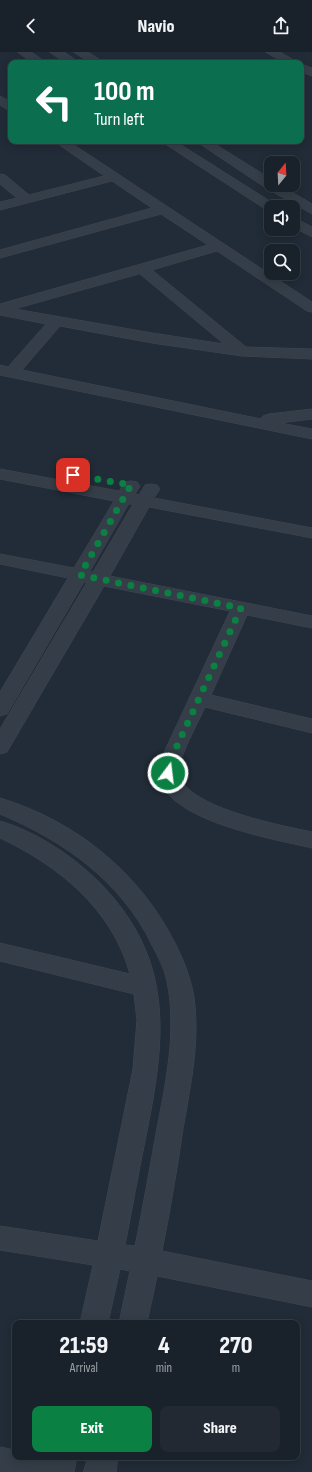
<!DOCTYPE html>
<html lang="en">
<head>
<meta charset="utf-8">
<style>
  body { margin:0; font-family:"Sofia Sans Condensed",sans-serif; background:#222932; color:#f1f3f6; height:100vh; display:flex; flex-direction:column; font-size:15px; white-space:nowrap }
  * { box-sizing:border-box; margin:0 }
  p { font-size:13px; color:#9fa3a8 }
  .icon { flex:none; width:22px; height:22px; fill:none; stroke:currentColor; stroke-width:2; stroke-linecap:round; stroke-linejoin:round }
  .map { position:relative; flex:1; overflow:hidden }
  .details { position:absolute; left:12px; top:1268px; width:288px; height:140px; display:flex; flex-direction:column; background:#19212a; border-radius:8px; box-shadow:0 2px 10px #0003,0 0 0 1px #373e47 }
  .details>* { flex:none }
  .guide { position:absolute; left:8px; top:8px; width:296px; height:84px; border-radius:8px; box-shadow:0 2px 10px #0003,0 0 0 1px #373e47; background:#0b6e4f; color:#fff; overflow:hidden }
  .needle { width:26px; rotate:18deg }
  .controls { position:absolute; left:264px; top:104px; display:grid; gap:8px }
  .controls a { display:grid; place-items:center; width:36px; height:36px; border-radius:8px; background:#19212a; box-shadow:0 2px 10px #0003,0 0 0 1px #373e47; font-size:20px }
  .pin { position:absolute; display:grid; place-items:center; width:34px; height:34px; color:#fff; margin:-17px; border-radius:8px; box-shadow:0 2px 6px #0006 }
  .me { position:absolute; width:44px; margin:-22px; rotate:15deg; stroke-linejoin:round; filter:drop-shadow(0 0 3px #0008) }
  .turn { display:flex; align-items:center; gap:14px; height:84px; padding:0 20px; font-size:18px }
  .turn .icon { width:52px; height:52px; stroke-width:2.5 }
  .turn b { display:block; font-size:28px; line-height:34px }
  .eta { display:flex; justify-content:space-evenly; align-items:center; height:68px; text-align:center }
  .eta b { font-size:24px; font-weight:800; line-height:28px }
  .primary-button { display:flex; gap:8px; margin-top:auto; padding:8px 20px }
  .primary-button a { flex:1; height:46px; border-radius:8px; background:#0b8043; color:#fff; font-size:16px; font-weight:800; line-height:46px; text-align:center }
  .primary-button a+a { background:#222932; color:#f1f3f6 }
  header { display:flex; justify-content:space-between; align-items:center; height:52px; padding:0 20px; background:#19212a; font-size:18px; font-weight:800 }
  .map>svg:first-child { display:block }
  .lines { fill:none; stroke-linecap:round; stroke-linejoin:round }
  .minor-casing { stroke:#3e4752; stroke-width:1 }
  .minor { fill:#353e48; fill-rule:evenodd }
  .route { stroke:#0b8043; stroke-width:7; stroke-dasharray:0 12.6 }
</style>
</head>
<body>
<header><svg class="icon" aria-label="back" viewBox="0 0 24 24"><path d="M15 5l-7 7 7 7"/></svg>Navio<svg class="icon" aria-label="share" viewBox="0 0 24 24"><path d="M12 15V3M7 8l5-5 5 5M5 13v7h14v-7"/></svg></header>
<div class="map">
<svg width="312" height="1420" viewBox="0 0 312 1420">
  <rect width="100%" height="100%" fill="#212c38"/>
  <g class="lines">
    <defs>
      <g id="minor">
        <path d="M18,0H31L47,11H33Z"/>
        <path d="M50,0H64L80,11H66Z"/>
        <path d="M74,0H88L105,11H91Z"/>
        <path d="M266,0H280L299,11H285Z"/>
        <path d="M301,12L312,16V24L301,20Z"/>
        <path d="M0,44L11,50V60L0,53Z"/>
        <path d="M54,89H68L312,250V260L307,259L217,199L152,218L246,295L312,297V307L242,304L152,291L60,274L22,318L261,367L263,364L269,362L312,357V367L280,371L312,377V387L0,323V313L8,315L46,272L0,263V252L208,193L161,162L0,206V198L152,156L112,129L0,158V150L17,146L0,132V122L5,123L29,143L104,124ZM140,222L224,292L152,281L15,257Z"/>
        <path d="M161,89H175L279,155H271V159L267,158Z"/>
        <path d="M196,89H210L271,127V133H280L312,152V162L266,136Z"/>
        <path d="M293,165L312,175V185L293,175Z"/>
        <path d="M0,417L119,439L125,430L131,429L137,430L140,434L135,442L139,443L145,433L151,432L157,433L160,437L154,446L312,476V486L149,455L110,524L312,564V576L247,563L211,643L312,667V681L205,655C199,669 178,706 179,720C181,755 284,774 312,780V796C275,787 143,766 160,709L230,559L104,534L7,700L0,702V677L87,530H84L7,662L0,664V640L68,526L0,512V502L74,516L114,449L0,427ZM129,452H133L93,520H90Z"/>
        <path d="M0,746C76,769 139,820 175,891C185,911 193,931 195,954C199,995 190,1036 183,1077C177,1118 170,1159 162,1199L312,1229V1255L157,1224L147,1271H119L130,1219L120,1217L108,1271H80L93,1213L0,1198V1174L98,1189L133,1017L137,968L134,942L0,909V891L130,922C112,857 59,814 0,786V769C37,780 73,804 100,831C177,910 165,990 145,1089C138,1123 132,1158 125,1193L135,1194C143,1155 150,1115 157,1076C166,1030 176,982 168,935C166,920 159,906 152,893C121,829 64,789 0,762Z"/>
        <path d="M0,1395L15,1398V1405H77L74,1420H0Z"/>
        <path d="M88,1405H118L116,1420H84Z"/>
      </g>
    </defs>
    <!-- minor casing -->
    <use href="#minor" class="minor-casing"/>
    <!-- minor -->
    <use href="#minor" class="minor"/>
  </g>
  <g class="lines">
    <!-- route -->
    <path class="route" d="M73,423L131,433L80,523L241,556L170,709L168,721"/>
  </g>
</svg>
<div class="controls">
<a><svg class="needle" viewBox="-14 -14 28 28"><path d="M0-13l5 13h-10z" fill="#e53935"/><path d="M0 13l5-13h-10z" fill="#9fa3a8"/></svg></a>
<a><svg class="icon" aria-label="sound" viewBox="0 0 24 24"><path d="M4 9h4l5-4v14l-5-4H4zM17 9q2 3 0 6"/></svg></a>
<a><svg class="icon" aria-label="search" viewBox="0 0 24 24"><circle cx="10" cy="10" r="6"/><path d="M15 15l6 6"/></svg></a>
</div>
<div class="pin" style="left:73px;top:423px;background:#d93025"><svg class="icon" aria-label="arrive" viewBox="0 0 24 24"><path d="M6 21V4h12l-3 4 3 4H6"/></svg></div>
<svg class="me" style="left:168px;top:721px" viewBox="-20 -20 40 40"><circle r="17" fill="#0b8043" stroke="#fff" stroke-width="3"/><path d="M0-11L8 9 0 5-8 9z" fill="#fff"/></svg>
<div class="guide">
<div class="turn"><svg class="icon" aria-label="left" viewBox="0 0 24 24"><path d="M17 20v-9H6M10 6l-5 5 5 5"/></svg><div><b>100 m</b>Turn left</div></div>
</div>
<section class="details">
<div class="eta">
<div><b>21:59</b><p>Arrival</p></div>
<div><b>4</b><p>min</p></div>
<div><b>270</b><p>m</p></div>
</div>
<div class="primary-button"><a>Exit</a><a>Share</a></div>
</section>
</div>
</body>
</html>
